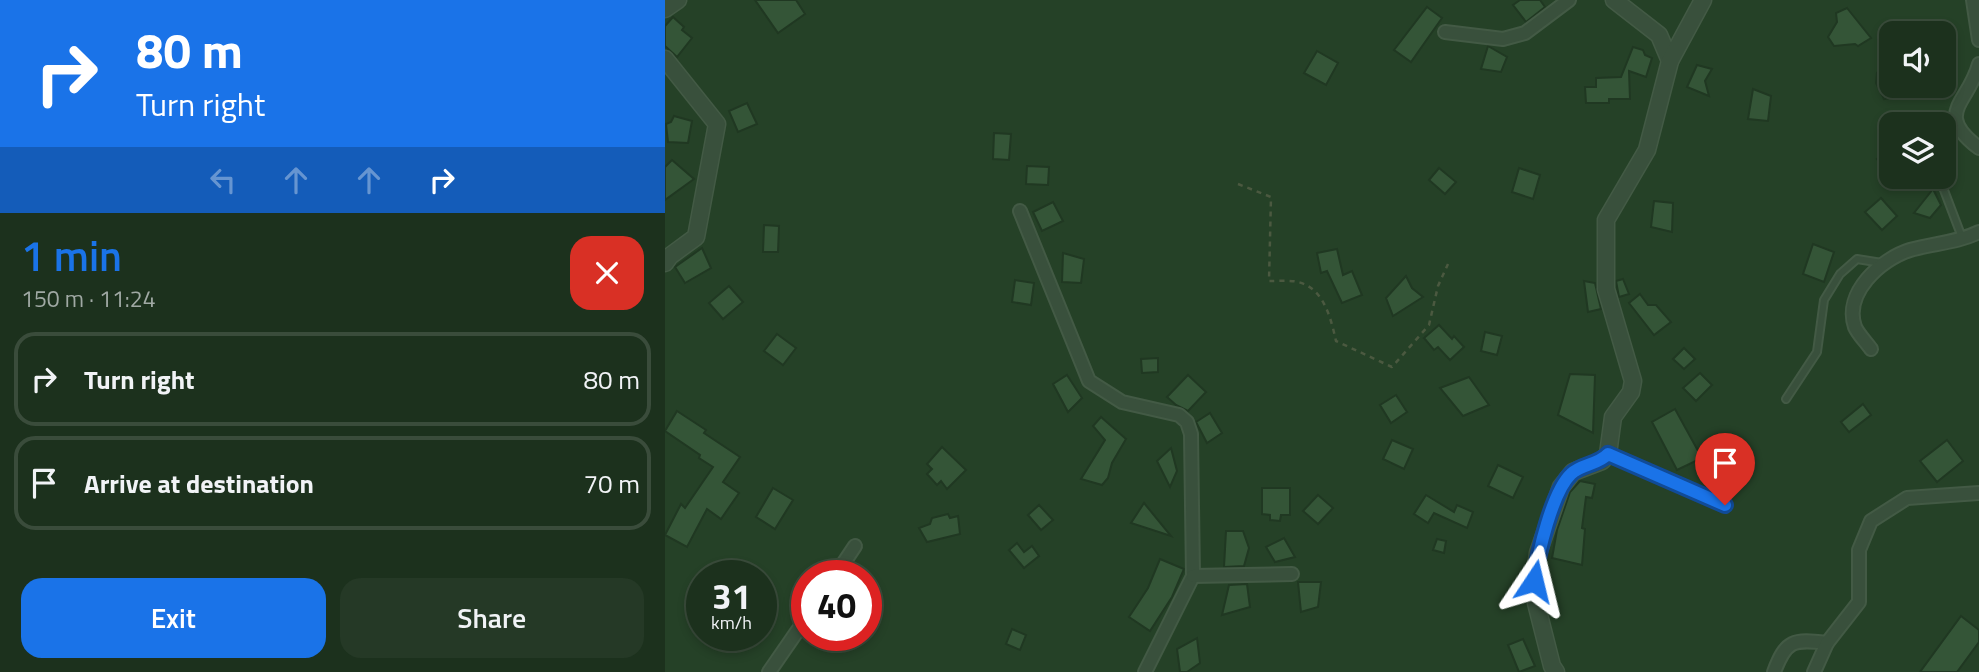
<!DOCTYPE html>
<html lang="en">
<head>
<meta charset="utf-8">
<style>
  body { margin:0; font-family:"Titillium Web",sans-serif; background:#253926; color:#f1f3f6; height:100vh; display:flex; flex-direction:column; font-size:26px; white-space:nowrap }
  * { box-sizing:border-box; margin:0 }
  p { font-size:23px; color:#a0a9a4 }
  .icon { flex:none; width:38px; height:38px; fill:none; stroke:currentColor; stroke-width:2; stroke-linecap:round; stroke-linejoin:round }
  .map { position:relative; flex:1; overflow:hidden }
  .sheet { display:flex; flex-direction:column; background:#1c311d; width:665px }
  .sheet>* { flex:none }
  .banner { background:#1a73e8; color:#fff; overflow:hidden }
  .tools { position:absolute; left:1214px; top:21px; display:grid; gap:14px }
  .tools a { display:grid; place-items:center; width:77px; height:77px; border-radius:14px; background:#1c311d; box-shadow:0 4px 10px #0003,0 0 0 2px #3a4c3b; font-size:35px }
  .speed { position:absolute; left:21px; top:560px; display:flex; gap:14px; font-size:35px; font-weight:700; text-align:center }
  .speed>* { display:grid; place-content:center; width:91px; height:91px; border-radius:50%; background:#1c311d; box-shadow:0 4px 10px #0003,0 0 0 2px #3a4c3b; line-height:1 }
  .speed small { font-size:18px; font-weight:400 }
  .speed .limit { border:10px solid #d22; background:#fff; color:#111 }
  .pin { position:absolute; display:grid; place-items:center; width:60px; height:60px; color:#fff; margin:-72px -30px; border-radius:50% 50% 50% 0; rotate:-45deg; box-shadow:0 0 7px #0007 }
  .pin .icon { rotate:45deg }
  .me { position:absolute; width:77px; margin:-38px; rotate:10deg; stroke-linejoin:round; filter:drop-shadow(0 0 5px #0008) }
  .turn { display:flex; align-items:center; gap:24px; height:147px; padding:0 21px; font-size:32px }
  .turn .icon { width:91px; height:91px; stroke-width:2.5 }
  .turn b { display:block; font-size:49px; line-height:60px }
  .lanes { display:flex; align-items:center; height:66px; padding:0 21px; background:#0003; justify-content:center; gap:35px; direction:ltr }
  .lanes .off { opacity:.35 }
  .round { display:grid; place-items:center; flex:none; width:74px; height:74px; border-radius:21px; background:#253926 }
  .headline { display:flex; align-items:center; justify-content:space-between; height:119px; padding:0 21px }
  h1 { font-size:42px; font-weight:600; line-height:52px; color:#1a73e8 }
  .cta { display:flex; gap:14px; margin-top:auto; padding:14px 21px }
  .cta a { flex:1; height:80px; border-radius:21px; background:#1a73e8; color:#fff; font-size:28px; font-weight:600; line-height:80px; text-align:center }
  .cta a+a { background:#253926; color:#f1f3f6 }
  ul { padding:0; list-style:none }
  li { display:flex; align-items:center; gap:21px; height:94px; margin:0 14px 10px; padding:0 7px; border:4px solid #3a4c3b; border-radius:21px }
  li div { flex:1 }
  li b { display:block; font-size:26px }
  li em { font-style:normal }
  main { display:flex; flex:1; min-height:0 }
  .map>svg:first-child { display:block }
  .building { fill:#345537; stroke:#203822; stroke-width:2 }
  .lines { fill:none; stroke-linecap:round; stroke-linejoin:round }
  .service-casing { stroke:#435a45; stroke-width:10 }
  .minor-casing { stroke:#435a45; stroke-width:16 }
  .tertiary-casing { stroke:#435a45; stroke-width:19 }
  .path { stroke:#4b5940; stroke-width:2.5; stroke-dasharray:5 5; stroke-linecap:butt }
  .service { stroke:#39503c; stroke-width:6 }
  .minor { stroke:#39503c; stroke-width:12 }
  .tertiary { stroke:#39503c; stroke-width:16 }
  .route-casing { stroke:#114b97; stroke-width:18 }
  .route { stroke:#1a73e8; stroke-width:12 }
</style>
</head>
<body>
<main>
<section class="sheet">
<div class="banner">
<div class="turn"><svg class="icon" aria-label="right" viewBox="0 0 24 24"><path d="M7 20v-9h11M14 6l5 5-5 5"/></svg><div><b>80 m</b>Turn right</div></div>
<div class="lanes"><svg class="icon off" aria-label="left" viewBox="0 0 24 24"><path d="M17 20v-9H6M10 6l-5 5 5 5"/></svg><svg class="icon off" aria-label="ahead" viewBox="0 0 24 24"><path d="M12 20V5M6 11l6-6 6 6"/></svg><svg class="icon off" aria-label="ahead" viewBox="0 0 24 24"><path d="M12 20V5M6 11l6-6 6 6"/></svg><svg class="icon" aria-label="right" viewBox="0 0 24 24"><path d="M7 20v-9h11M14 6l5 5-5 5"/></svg></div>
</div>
<div class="headline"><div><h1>1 min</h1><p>150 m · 11:24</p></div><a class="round" style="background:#d93025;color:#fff"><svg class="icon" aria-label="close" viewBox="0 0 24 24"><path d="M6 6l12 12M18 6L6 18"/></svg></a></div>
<ul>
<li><svg class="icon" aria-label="right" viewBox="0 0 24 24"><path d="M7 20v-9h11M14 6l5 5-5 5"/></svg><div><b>Turn right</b></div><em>80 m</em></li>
<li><svg class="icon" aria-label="arrive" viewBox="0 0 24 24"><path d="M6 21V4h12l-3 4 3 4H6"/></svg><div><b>Arrive at destination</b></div><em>70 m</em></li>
</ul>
<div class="cta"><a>Exit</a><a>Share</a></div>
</section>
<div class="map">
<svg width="1314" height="672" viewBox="0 0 1314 672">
  <rect width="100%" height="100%" fill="#254127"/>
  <!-- building -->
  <g class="building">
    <path d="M90,0H131L140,14L113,33Z"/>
    <path d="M855,0H875L880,7L861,22L848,5Z"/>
    <path d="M762,7L777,18L746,62L729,50Z"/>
    <path d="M1182,8L1206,38L1193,46L1190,44L1169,46L1163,37L1172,22L1171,13Z"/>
    <path d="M8,17L19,27L17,30L27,38L12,57L0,46V26Z"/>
    <path d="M823,46L842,57L836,72L816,69Z"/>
    <path d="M968,47L978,50L980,55L987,58L981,77L964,71L965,99H944V103H921L920,87H931V78L956,77Z"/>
    <path d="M652,51L673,63L661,85L639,73Z"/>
    <path d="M1032,65L1047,69L1040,81L1044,96L1022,87Z"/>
    <path d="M1227,65V86H1239L1224,98L1219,99L1211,83L1212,73Z"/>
    <path d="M1088,89L1106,96L1103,121L1083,119Z"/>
    <path d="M82,103L92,124L73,132L64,111Z"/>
    <path d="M9,116L27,121L23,143L3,142L1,124L6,122Z"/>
    <path d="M329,133L346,134L344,160L328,159Z"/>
    <path d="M1227,149V181L1212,159Z"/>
    <path d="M7,160L29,179L0,200V167Z"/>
    <path d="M362,166L384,167L383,185L361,184Z"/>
    <path d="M774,168L791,182L780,194L764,180Z"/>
    <path d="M854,168L875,175L868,199L847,192Z"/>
    <path d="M1268,189L1276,205L1265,218L1249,213Z"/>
    <path d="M1216,198L1232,216L1217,230L1200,212Z"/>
    <path d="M989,201L1008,203L1007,232L986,227Z"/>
    <path d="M388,202L398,221L377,231L368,212Z"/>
    <path d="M99,225L114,226L113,252H98Z"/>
    <path d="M1148,244L1169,252L1159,282L1138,274Z"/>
    <path d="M37,248L46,268L20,283L10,267Z"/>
    <path d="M672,249L678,275L687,271L697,295L677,303L662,271L656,273L652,253Z"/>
    <path d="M398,253L419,259L416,283L397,282Z"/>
    <path d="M741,276L747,288L758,297L728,316L721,298Z"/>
    <path d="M958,279L964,294L954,297L951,281Z"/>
    <path d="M350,280L369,283L366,305L347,302Z"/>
    <path d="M919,281L930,283L936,309L923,312Z"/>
    <path d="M64,286L78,302L58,319L44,303Z"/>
    <path d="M975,294L983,305H991L1006,322L989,335L964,303Z"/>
    <path d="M774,325L787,339L789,336L799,347L785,360L773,347L769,350L759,338Z"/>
    <path d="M820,332L837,336L832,355L816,351Z"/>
    <path d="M112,334L131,348L118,365L99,351Z"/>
    <path d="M1019,348L1030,359L1019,369L1008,359Z"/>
    <path d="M493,358V372L477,373L476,359Z"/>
    <path d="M1035,373L1047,385L1031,401L1018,388Z"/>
    <path d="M905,374L930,375L928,433L893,415Z"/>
    <path d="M402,375L417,398L403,412L388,384Z"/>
    <path d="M523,375L541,392L523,411L511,405L502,397Z"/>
    <path d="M804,377L824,405L798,416L775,388Z"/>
    <path d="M731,395L742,412L726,423L715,405Z"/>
    <path d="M1198,404L1206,415L1184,432L1176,422Z"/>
    <path d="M1010,409L1037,458L1012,470L987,422Z"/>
    <path d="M12,411L41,430L39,433L75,457L58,482L74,493L56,519L42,509L22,547L0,535L16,504L20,508L48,467L34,458L35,455L0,431Z"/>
    <path d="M545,413L557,433L542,443L531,422Z"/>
    <path d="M436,417L461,439L447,463L443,478L437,485L416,479L440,440L428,426Z"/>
    <path d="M727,440L748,449L739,469L718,459Z"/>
    <path d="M1282,440L1298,461L1272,482L1255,461Z"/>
    <path d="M277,447L301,470L282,489L276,481L272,485L262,474L267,469L262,464Z"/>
    <path d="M506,448L512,471L505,487L492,461Z"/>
    <path d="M833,465L858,477L848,498L823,486Z"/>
    <path d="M915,481L930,484L927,498L921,497L917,528L920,529L917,565L887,558L892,530L905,492Z"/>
    <path d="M108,488L128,500L110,529L91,517Z"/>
    <path d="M597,488H625V515H616L615,521L605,520V515L597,514Z"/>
    <path d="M653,495L668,508L653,524L638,511Z"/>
    <path d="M761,495L789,512L792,505L808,512L802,528L769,513L763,523L749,514Z"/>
    <path d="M479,503L506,536L466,523Z"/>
    <path d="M374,505L388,520L376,530L363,515Z"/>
    <path d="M283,514L285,518L293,516L295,534L262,542L254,528L265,524L267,518Z"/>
    <path d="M561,531H578L584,548L579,566L559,567Z"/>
    <path d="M619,538L630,557L610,562L601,547Z"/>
    <path d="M772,539L781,541L779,553L768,550Z"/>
    <path d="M352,543L359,552L367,546L374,556L359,568L344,550Z"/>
    <path d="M495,559L519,569L507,597L485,631L464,617L483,588Z"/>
    <path d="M633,582H656L653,607L636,612Z"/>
    <path d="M582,584L585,607L557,615L564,585Z"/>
    <path d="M1296,616L1314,630V642L1292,672H1255Z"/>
    <path d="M347,629L361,635L355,650L341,644Z"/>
    <path d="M532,638L535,663L522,672H515L512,649Z"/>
    <path d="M858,639L870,666L854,672L843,645Z"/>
  </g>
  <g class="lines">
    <defs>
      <g id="service">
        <path d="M1274,177L1298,240"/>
        <path d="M1121,399L1152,352L1159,300L1175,274L1192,259L1217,263"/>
      </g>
      <g id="minor">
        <path d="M1308,0L1314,40"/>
        <path d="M780,32L838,39L860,33L904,0"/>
        <path d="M1314,64C1303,104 1268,113 1314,148"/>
        <path d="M355,211L424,381L457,402L514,415L522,422L526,434L528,576L480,672"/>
        <path d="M1206,349C1201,342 1193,334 1190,327C1178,293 1216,259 1245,250C1269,243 1292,243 1314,232"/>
        <path d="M943,454L1060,505"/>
        <path d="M170,576L190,546"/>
        <path d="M528,576L627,574"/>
        <path d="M104,672L142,617"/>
        <path d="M1109,672C1121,640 1128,639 1162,643"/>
        <path d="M1149,672L1162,643L1194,602V550L1206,521L1242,498L1314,493"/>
      </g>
      <g id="tertiary">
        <path d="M949,0L994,35L1005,61"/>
        <path d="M0,9L13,0"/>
        <path d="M0,59L52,124L31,237L5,256L0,263"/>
        <path d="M891,672L887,666L871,603L869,581L873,553L896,487L908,472L937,461L943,454L948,417L966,392L968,381L941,289V220L982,150L1005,61L1038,0"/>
      </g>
    </defs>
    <!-- service casing -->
    <use href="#service" class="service-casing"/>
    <!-- minor casing -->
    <use href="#minor" class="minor-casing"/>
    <!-- tertiary casing -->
    <use href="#tertiary" class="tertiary-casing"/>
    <!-- path -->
    <path class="path" d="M573,184L606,197L604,281C613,281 625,280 633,282C659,288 666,319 671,341L727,367L764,325L773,286L783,264"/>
    <!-- service -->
    <use href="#service" class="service"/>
    <!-- minor -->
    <use href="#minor" class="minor"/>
    <!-- tertiary -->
    <use href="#tertiary" class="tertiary"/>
  </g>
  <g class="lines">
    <defs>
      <path id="route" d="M869,581C873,554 887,492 906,474C916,464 933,465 943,454L1060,505"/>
    </defs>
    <!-- route casing -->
    <use href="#route" class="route-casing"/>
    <!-- route -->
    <use href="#route" class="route"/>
  </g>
</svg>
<div class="tools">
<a><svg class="icon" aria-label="sound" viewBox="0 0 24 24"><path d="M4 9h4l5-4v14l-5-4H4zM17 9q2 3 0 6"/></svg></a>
<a><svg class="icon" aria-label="layers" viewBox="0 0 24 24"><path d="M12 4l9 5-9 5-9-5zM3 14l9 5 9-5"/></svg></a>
</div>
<div class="speed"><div>31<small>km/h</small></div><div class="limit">40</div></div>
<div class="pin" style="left:1060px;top:505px;background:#d93025"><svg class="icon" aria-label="arrive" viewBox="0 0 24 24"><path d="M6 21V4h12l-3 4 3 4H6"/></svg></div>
<svg class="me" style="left:869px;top:581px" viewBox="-20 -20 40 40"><path d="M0-17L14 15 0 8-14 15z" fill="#1a73e8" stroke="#fff" stroke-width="4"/></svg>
</div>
</main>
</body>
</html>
